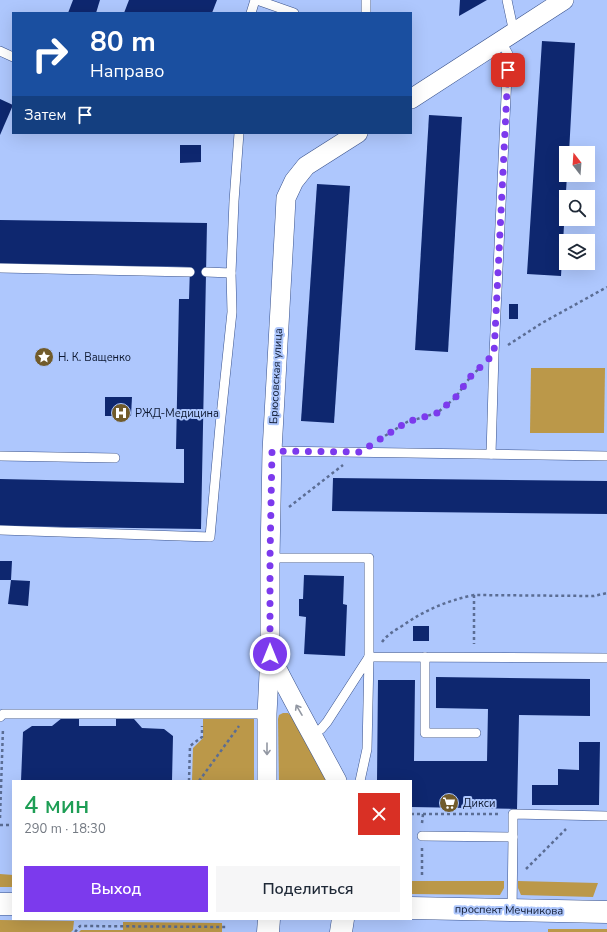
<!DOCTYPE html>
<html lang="ru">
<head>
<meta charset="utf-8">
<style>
  body { margin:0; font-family:"Nunito Sans",sans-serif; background:#f6f6f7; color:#1f2937; height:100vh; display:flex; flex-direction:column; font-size:15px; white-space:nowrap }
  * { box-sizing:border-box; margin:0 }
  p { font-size:13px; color:#747a83 }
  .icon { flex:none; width:22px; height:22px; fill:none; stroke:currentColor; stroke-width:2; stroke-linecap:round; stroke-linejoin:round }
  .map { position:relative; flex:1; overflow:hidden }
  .sheet { position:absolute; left:12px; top:780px; width:400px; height:140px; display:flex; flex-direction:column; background:#fff; border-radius:0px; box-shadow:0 4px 16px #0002 }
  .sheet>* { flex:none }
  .top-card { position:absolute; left:12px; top:12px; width:400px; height:122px; border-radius:0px; box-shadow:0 4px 16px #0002; background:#1a4fa0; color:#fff; overflow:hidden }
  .needle { width:26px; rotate:343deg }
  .controls { position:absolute; left:559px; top:146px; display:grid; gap:8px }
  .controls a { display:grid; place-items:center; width:36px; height:36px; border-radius:0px; background:#fff; box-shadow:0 4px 16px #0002; font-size:20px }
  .pin { position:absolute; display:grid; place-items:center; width:34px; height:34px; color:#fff; margin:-17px; border-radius:8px; box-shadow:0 2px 6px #0006 }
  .me { position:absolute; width:44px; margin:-22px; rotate:0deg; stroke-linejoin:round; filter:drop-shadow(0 0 3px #0008) }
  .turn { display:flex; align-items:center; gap:14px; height:84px; padding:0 12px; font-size:18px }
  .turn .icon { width:52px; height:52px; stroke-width:2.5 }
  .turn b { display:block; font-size:28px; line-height:34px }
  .then { display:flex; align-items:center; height:38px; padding:0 12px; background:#0003; gap:8px; font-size:15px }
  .round { display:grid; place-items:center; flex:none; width:42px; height:42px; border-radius:0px; background:#f6f6f7 }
  .summary { display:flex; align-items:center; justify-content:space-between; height:68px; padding:0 12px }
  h1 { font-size:24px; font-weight:600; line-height:30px; color:#1e9e55 }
  .cta { display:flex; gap:8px; margin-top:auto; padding:8px 12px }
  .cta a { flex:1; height:46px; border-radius:0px; background:#7c3aed; color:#fff; font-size:16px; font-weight:600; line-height:46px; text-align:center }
  .cta a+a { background:#f6f6f7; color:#1f2937 }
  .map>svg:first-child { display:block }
  .green { fill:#bb9849 }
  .building { fill:#0e276f }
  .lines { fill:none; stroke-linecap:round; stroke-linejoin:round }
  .lane-casing { stroke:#39528c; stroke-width:10 }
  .street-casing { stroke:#39528c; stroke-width:20 }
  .secondary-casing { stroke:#39528c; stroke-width:23 }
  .path { stroke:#5b6d94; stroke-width:2.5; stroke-dasharray:3 3; stroke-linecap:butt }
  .lane { stroke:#fff; stroke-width:9 }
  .street { stroke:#fff; stroke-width:19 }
  .secondary { stroke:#fff; stroke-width:22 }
  .oneway { stroke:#9297a2 }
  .route { stroke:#7c3aed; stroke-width:7; stroke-dasharray:0 12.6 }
  .labels { text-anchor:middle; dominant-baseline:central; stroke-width:4; stroke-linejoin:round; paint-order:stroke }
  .poi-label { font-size:11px; fill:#0d1830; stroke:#aec7fd; text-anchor:start }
  .street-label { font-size:11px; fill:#0d1830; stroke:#aec7fd }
</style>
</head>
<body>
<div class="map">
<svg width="607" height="932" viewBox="0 0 607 932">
  <rect width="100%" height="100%" fill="#aec7fd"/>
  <!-- green -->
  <g class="green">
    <path d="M531,368H605L604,433H530Z"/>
    <path d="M283,713H288L292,717L329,781H279L278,719L279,715Z"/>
    <path d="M203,718H254V781H192L193,748L203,738Z"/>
    <path d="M0,874L13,875V887H0Z"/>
    <path d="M411,881H504V888L500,895L411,894Z"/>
    <path d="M518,881L598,883L593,897L521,895L518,888Z"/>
    <path d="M0,920L74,921L73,930L71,932H0Z"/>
    <path d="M123,922L222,923V932H79L81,930H123Z"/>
    <rect x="548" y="929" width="59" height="3"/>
  </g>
  <!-- building -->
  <g class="building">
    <path d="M73,0H100L96,13H68Z"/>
    <path d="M129,0H217L212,13H124Z"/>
    <path d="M460,0H487L459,16Z"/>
    <path d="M542,41L575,43L569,153H566V175H567L561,276L527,274Z"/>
    <path d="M0,99L13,105L0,135Z"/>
    <path d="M429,115L462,117L448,352L415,350Z"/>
    <path d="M180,145H201V162L180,163Z"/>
    <path d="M317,184L350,186L334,423L301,421Z"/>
    <path d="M0,220L207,223L201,529L0,526V479L184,483V449H176L179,299H189L190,267L0,264Z"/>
    <rect x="509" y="304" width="9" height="15"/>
    <path d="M105,397H132L131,416H105Z"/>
    <path d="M333,478L607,481V514L332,511Z"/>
    <path d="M0,561H12L11,580L30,581L28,606L8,604L11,580H0Z"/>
    <path d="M304,575L344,576L343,604L347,605L345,656L304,654L306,617L299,616V599H303Z"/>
    <rect x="413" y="626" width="16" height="15"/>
    <path d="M436,677L590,679V716L519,715L517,809L411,807V781H377L378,680H415L414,761H487L488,709L436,708Z"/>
    <path d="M62,718H79V726H116V719H134L142,728L164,729L173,736L172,781H21L23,732L32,726H52Z"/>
    <path d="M579,742H600L599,805H532V785H558V769L579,770Z"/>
  </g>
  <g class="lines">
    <defs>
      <g id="lane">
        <path d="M257,0L294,13"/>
        <path d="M366,0V13"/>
        <path d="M507,0L514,33"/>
        <path d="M251,13L255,0"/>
        <path d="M0,51L13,57"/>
        <path d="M0,268L190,272"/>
        <path d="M206,272L231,273L234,201L239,133"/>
        <path d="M272,451L607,456"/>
        <path d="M491,454L494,354L508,54L501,41"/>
        <path d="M0,456L115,458"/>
        <path d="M0,530L210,537L220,426L232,312L231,273"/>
        <path d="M270,558H369V657L607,658"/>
        <path d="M425,657V733H476"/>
        <path d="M0,717L3,714H267"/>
        <path d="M312,734L321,729L327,722L369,657L367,749L360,781"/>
        <path d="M422,836L513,837L512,910"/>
        <path d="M513,837V814L607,816"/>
      </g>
      <g id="street">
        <path d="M411,99L564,0"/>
        <path d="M270,655C291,698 315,739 337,781"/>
        <path d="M267,781V714L270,654V558L272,451L285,218L286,198L294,181L306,166L358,133"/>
      </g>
      <g id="secondary">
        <path d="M0,904H13"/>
        <path d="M411,908L607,912"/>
        <path d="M268,932L269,919"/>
        <path d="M341,932L343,919"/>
      </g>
    </defs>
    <!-- lane casing -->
    <use href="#lane" class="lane-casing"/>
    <!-- street casing -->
    <use href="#street" class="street-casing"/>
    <!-- secondary casing -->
    <use href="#secondary" class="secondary-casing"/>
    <!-- path -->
    <g class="path">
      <path d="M508,345L542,323L607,287"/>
      <path d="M380,439L407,422L437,413L455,398L471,376L481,367"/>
      <path d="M289,507L343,465"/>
      <path d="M474,595V644"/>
      <path d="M382,642C387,635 394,631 402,626C425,610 446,601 474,595L594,596L607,593"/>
      <path d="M189,781L190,746L202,737V726"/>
      <path d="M199,781L239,726"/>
      <path d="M411,814H501"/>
      <path d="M0,818L3,728"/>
      <path d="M422,823L423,814"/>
      <path d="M0,825H13"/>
      <path d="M526,869L566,829"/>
      <path d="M422,875V848"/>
      <path d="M75,932L80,926L227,927"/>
    </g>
    <!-- lane -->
    <use href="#lane" class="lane"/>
    <!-- street -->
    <use href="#street" class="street"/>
    <!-- secondary -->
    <use href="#secondary" class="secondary"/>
  </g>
  <!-- one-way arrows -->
  <defs><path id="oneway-shaft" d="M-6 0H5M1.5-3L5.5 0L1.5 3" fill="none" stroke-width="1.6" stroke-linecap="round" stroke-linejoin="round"/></defs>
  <g class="oneway">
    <use href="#oneway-shaft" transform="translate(299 710) rotate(-120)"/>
    <use href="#oneway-shaft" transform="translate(267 749) rotate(90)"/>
  </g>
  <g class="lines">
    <!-- route -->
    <path class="route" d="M270,654V558L272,451L360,452L407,422L437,413L455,398L471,376L494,354L508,70"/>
  </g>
  <!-- icons -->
  <defs>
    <symbol id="sight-disc" viewBox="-11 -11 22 22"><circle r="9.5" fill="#715b2b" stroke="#aec7fd"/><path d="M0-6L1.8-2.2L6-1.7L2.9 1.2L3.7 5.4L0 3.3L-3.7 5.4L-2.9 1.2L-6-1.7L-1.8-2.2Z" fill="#fff"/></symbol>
    <symbol id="hospital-disc" viewBox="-11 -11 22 22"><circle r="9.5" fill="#715b2b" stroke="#aec7fd"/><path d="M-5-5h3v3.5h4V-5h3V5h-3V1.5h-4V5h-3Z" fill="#fff"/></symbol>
    <symbol id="supermarket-disc" viewBox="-11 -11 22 22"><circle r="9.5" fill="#715b2b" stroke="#aec7fd"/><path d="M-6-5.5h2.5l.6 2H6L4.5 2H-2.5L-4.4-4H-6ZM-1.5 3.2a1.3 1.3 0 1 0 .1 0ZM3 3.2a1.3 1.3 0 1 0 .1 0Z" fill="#fff"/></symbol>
  </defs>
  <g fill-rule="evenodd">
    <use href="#sight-disc" x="33" y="346" width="22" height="22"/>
    <use href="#hospital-disc" x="110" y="402" width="22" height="22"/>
    <use href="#supermarket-disc" x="438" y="792" width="22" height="22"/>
  </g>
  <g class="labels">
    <!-- poi labels -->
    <g class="poi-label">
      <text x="58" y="357">Н. К. Ващенко</text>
      <text x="135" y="413">РЖД-Медицина</text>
      <text x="463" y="803">Дикси</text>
    </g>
    <!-- street labels -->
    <g class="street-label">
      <text transform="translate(276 376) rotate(-87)">Брюсовская улица</text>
      <text transform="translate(509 910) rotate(1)">проспект Мечникова</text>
    </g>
  </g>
</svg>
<div class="controls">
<a><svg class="needle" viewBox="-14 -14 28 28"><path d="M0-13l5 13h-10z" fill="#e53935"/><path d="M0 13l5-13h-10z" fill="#747a83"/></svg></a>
<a><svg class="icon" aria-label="search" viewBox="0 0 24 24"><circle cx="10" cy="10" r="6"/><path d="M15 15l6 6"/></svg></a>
<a><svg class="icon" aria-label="layers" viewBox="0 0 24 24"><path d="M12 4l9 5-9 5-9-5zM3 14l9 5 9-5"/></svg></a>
</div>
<div class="pin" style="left:508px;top:70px;background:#d93025"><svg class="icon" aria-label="arrive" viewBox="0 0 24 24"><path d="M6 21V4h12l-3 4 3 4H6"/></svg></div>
<svg class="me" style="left:270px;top:654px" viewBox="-20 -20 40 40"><circle r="17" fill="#7c3aed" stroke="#fff" stroke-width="3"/><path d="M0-11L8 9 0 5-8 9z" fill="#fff"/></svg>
<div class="top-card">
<div class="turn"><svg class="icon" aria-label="right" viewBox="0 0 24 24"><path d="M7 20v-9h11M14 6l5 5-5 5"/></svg><div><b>80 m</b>Направо</div></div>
<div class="then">Затем<svg class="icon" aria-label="arrive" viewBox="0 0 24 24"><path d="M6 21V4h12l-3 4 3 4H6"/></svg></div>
</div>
<section class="sheet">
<div class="summary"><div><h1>4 мин</h1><p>290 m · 18:30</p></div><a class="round" style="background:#d93025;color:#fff"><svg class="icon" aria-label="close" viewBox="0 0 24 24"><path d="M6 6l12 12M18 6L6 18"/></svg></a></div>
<div class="cta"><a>Выход</a><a>Поделиться</a></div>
</section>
</div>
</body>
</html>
